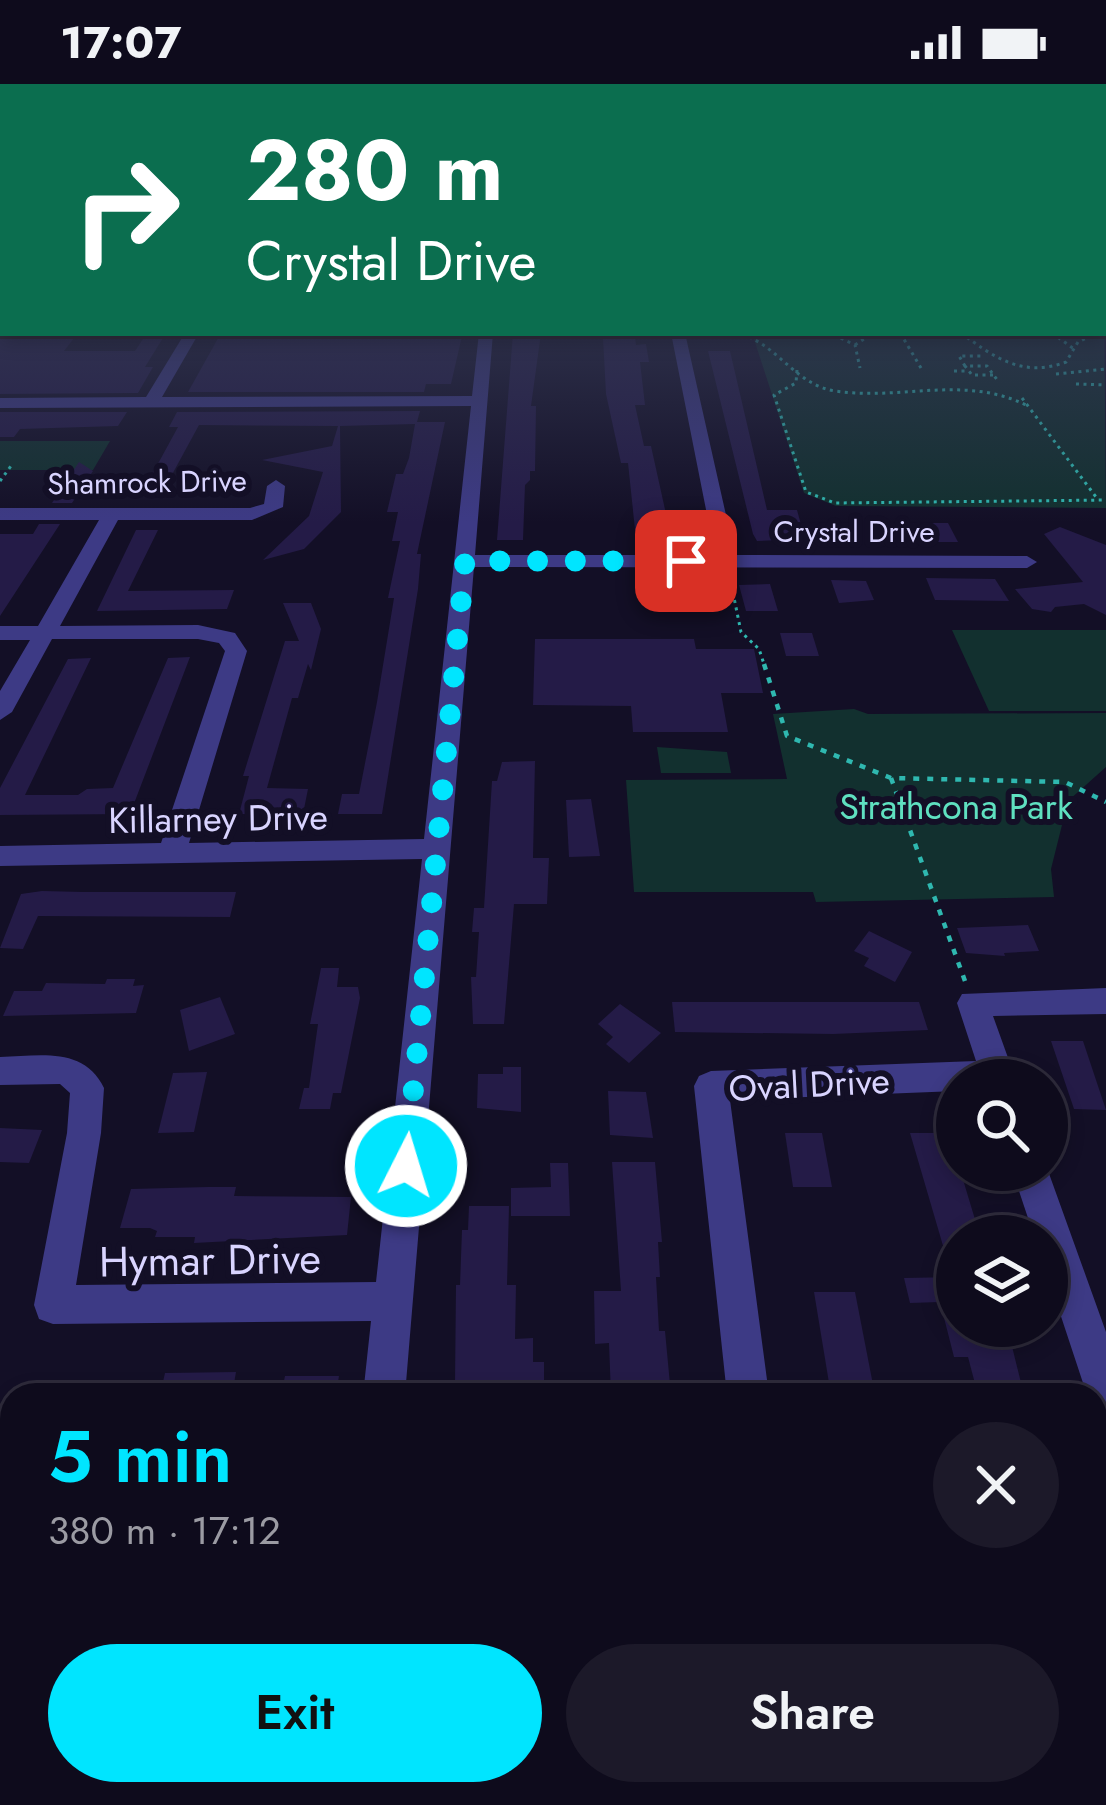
<!DOCTYPE html>
<html lang="en">
<head>
<meta charset="utf-8">
<style>
  body { margin:0; font-family:Jost,sans-serif; background:#1c1929; color:#f1f3f6; height:100vh; display:flex; flex-direction:column; font-size:45px; white-space:nowrap }
  * { box-sizing:border-box; margin:0 }
  p { font-size:39px; color:#9b9ba3 }
  .icon { flex:none; width:66px; height:66px; fill:none; stroke:currentColor; stroke-width:2; stroke-linecap:round; stroke-linejoin:round }
  .map { position:relative; flex:1; overflow:hidden }
  .panel { position:absolute; left:0px; top:1299px; width:1107px; height:423px; display:flex; flex-direction:column; background:#0e0b1c; border-radius:36px 36px 0 0; box-shadow:0 6px 18px #0003,0 0 0 3px #2e2b3b }
  .panel>* { flex:none }
  .top-card { position:absolute; left:0px; top:0px; width:1107px; height:252px; box-shadow:0 6px 18px #0003,0 0 0 3px #2e2b3b; background:#0b6e4f; color:#fff; overflow:hidden }
  .tools { position:absolute; left:936px; top:975px; display:grid; gap:24px }
  .tools a { display:grid; place-items:center; width:132px; height:132px; border-radius:50%; background:#0e0b1c; box-shadow:0 6px 18px #0003,0 0 0 3px #2e2b3b; font-size:60px }
  .pin { position:absolute; display:grid; place-items:center; width:102px; height:102px; color:#fff; margin:-51px; border-radius:24px; box-shadow:0 6px 18px #0006 }
  .me { position:absolute; width:132px; margin:-66px; rotate:5deg; stroke-linejoin:round; filter:drop-shadow(0 0 9px #0008) }
  .turn { display:flex; align-items:center; gap:42px; height:252px; padding:0 48px; font-size:54px }
  .turn .icon { width:156px; height:156px; stroke-width:2.5 }
  .turn b { display:block; font-size:84px; line-height:102px }
  .round { display:grid; place-items:center; flex:none; width:126px; height:126px; border-radius:63px; background:#1c1929 }
  .head { display:flex; align-items:center; justify-content:space-between; height:204px; padding:0 48px }
  h1 { font-size:72px; font-weight:600; line-height:90px; color:#00e5ff }
  .button { display:flex; gap:24px; margin-top:auto; padding:24px 48px }
  .button a { flex:1; height:138px; border-radius:72px; background:#00e5ff; color:#111; font-size:48px; font-weight:600; line-height:138px; text-align:center }
  .button a+a { background:#1c1929; color:#f1f3f6 }
  .status { display:flex; justify-content:space-between; align-items:center; height:84px; padding:0 60px; background:#0e0b1c; direction:ltr }
  .status svg { height:33px; fill:currentColor }
  .map>svg:first-child { display:block }
  .green { fill:#12302f }
  .building { fill:#241b47 }
  .lines { fill:none; stroke-linecap:round; stroke-linejoin:round }
  .path-far1 { stroke:#2fb8b0; stroke-width:3; stroke-dasharray:3 4.5; stroke-linecap:butt }
  .path { stroke:#2fb8b0; stroke-width:4.5; stroke-dasharray:6 8; stroke-linecap:butt }
  .minor { fill:#3d3a85; fill-rule:evenodd }
  .route { stroke:#00e5ff; stroke-width:21; stroke-dasharray:0 37.8 }
  .labels { text-anchor:middle; dominant-baseline:central; stroke-width:12; stroke-linejoin:round; paint-order:stroke }
  .far-street-label { font-size:30px; fill:#d9d4ff; stroke:#130f26 }
  .park-label { font-size:36px; fill:#5fe0c0; stroke:#130f26 }
  .street-label { font-size:36px; fill:#d9d4ff; stroke:#130f26 }
  .near-street-label { font-size:42px; fill:#d9d4ff; stroke:#130f26 }
</style>
</head>
<body>
<div class="status"><b>17:07</b><svg viewBox="0 0 49 12"><path d="M0 12V9h3v3zM5 12V6h3v6zM10 12V3h3v9zM15 12V0h3v12zM26 1h20v11H26zM47 4h2v5h-2z"/></svg></div>
<div class="map">
<svg width="1106" height="1721" viewBox="0 0 1106 1721">
  <rect width="100%" height="100%" fill="#130f26"/>
  <!-- green -->
  <g class="green">
    <path d="M1104,208L1106,424L836,422L804,409L752,249H1104Z"/>
    <path d="M0,357H110L93,386H0Z"/>
    <path d="M952,546H1106V627H989Z"/>
    <path d="M854,625L868,630L1106,629V683L1068,717L1051,785L1054,813L816,818L813,808H634L626,696L787,695L773,630Z"/>
    <path d="M657,663L727,668L731,689H661Z"/>
  </g>
  <!-- building -->
  <g class="building">
    <path d="M0,249H78L64,267H135L147,249H166L145,283H153L138,309L0,310Z"/>
    <path d="M221,249H321L319,252H462L451,300H426L424,308H188Z"/>
    <path d="M513,249H541L531,322H536L535,387H530V396L525,401L523,456H497Z"/>
    <path d="M635,253L636,261L646,260L649,278H640L645,321H635L644,362H651L668,439H676L680,462H656L655,455H636L628,379H621L606,310L603,254Z"/>
    <path d="M708,267H730L767,426H797L805,455L757,457L753,450Z"/>
    <path d="M420,327L417,338H445L417,470H421L418,505L382,730H338L342,710H359L377,618L394,514H388L400,457H392L398,428H387L396,390H403L409,374L415,340L340,342L341,428L304,465L263,476L309,432L323,388L262,376L332,362L338,342L199,341L162,409H142L178,343H169L177,328Z"/>
    <path d="M0,328H127L118,342L20,345L14,353H0Z"/>
    <path d="M79,378L93,387L72,419H52Z"/>
    <path d="M912,439H948L958,458H921Z"/>
    <path d="M39,440H60L0,532V450H33Z"/>
    <path d="M1060,443L1106,461V531L1084,520L1055,523L1051,528L1032,525L1015,505L1083,498L1044,450Z"/>
    <path d="M136,446H158L128,507L234,506L227,525L97,527Z"/>
    <path d="M926,494L995,495L1009,517L935,516Z"/>
    <path d="M831,496L866,497L874,516L839,519Z"/>
    <path d="M770,500L778,527H746L739,501Z"/>
    <path d="M283,519H311L321,545L311,586L308,580L298,614H292L267,704L308,705L303,730H239L249,692H243L285,557H299Z"/>
    <path d="M780,549H812L819,572H786Z"/>
    <path d="M535,555H694L696,565H754L763,609H721L728,648H633L631,622L533,621Z"/>
    <path d="M190,573L130,730L0,731V704L68,575L91,574L25,711H78L87,705L113,704L168,574Z"/>
    <path d="M535,677L533,774H549L547,820H514L504,940H473L471,893H476L479,848H472L474,824H484L492,697H497L502,678Z"/>
    <path d="M591,715L600,772L569,773L566,716Z"/>
    <path d="M42,807L83,808H236L230,833L38,832L23,865L0,864L21,810Z"/>
    <path d="M1028,841L1039,867L1004,869L1005,872L966,869L957,844Z"/>
    <path d="M869,847L912,868L895,898L864,882L869,874L854,867Z"/>
    <path d="M321,884H339L337,903H358L360,914L341,1009H333L330,1025H299L304,1004H309L318,940H310Z"/>
    <path d="M107,895H135L133,902L144,901L136,929L3,932L14,907H42L46,899L105,900Z"/>
    <path d="M220,913L235,950L189,967L180,926Z"/>
    <path d="M672,918H919L928,946L833,950L675,948Z"/>
    <path d="M620,920L661,949L629,979L606,960L613,953L598,940Z"/>
    <path d="M1051,957H1083L1106,1026L1074,1025Z"/>
    <path d="M503,983H521V1028L477,1024L478,990H503Z"/>
    <path d="M207,988L194,1048L158,1049L173,989Z"/>
    <path d="M608,1007L646,1008L653,1054L610,1051Z"/>
    <path d="M0,1044L42,1046L29,1079L0,1078Z"/>
    <path d="M785,1049H822L832,1103H793Z"/>
    <path d="M910,1049H946L955,1069L980,1152H957V1188L951,1189Z"/>
    <path d="M612,1078H655L662,1158H658L660,1193H656L659,1247H665L671,1311H611L609,1259L595,1260L594,1207H621Z"/>
    <path d="M550,1079H568L570,1132H511V1104L551,1103Z"/>
    <path d="M208,1103H236L234,1112L351,1113L347,1151L194,1159L195,1153H155L157,1147L150,1144H120L131,1105Z"/>
    <path d="M469,1122H509L507,1201H516L515,1255L533,1254V1278H544V1308L474,1310V1298L455,1299L456,1201H460L462,1146H468Z"/>
    <path d="M957,1193V1242H1007L1024,1311H978L968,1273H954L940,1218L910,1219L904,1194Z"/>
    <path d="M814,1208H855L875,1311H831Z"/>
    <path d="M236,1288L232,1311H160L165,1289Z"/>
    <path d="M285,1292H339L336,1311H281Z"/>
  </g>
  <g class="lines">
    <!-- path-far1 -->
    <g class="path-far1">
      <path d="M961,249C995,274 1023,294 1066,278L1078,258L1087,254"/>
      <path d="M1052,249L1074,265"/>
      <path d="M834,251L855,261L860,284"/>
      <path d="M749,253C781,267 798,301 835,307C901,317 965,290 1028,322"/>
      <path d="M855,261L870,251"/>
      <path d="M965,282L959,272H983"/>
      <path d="M921,284L902,252L964,251"/>
      <path d="M797,286L796,299L774,311L806,408L835,419L1106,416"/>
      <path d="M954,287H969"/>
      <path d="M1056,290L1106,285"/>
      <path d="M993,291H972L965,282H987L998,297"/>
      <path d="M1076,300L1106,301"/>
      <path d="M1022,314L1096,413"/>
      <path d="M0,397L11,382"/>
      <path d="M730,494L741,548L759,565L765,583"/>
    </g>
    <!-- path -->
    <g class="path">
      <path d="M764,580L787,652L891,694L1065,698L1106,718"/>
      <path d="M891,694L965,897"/>
    </g>
    <!-- minor -->
    <g class="minor">
      <rect x="0" y="211" width="3" height="8"/>
      <path d="M185,249H199L162,313L472,312L479,249H493L475,471H715L671,249H685L735,471L1027,472L1037,478L1027,484L474,483L405,1311H363L371,1237L53,1240L39,1235L34,1221L67,1049L70,1009L60,1000L0,1001V973C39,972 84,962 104,1004L101,1049L76,1201L376,1198L422,775L0,782V762L161,759L225,567L219,559L198,555H52L12,628L0,636V607L30,556H0V542H38L99,436H0V424H250L264,420L267,402L276,396L285,402L283,423L252,436H118L60,542L198,541L235,549L247,567L189,759L424,755L471,322L0,324V314L146,313Z"/>
      <path d="M1106,904V930L993,932L1016,996H957V1007L730,1016L769,1311H727L694,1002L699,992L711,987L976,977L957,919L962,910Z"/>
      <path d="M1047,1084L1106,1248V1326L1095,1321V1311H1088L1085,1305L1047,1190V1152H1034L1012,1086Z"/>
      <path d="M320,1710H372L371,1721H319Z"/>
    </g>
  </g>
  <!-- sky -->
  <linearGradient id="sky" x2="0" y2="1"><stop stop-color="#0a0815"/><stop offset="0.45" stop-color="#333752"/><stop offset="1" stop-color="#333752" stop-opacity="0"/></linearGradient>
  <rect width="1106" height="439" fill="url(#sky)"/>
  <g class="lines">
    <!-- route -->
    <path class="route" d="M406,1082L465,477H686"/>
  </g>
  <g class="labels">
    <!-- far-street labels -->
    <g class="far-street-label">
      <text transform="translate(147 398) rotate(-1)">Shamrock Drive</text>
      <text x="854" y="447">Crystal Drive</text>
    </g>
    <!-- park labels -->
    <g class="park-label">
      <text x="956" y="722">Strathcona Park</text>
    </g>
    <!-- street labels -->
    <g class="street-label">
      <text transform="translate(218 734) rotate(-1)">Killarney Drive</text>
      <text transform="translate(809 1000) rotate(-3)">Oval Drive</text>
    </g>
    <!-- near-street labels -->
    <g class="near-street-label">
      <text transform="translate(210 1176) rotate(-1)">Hymar Drive</text>
    </g>
  </g>
</svg>
<div class="tools">
<a><svg class="icon" aria-label="search" viewBox="0 0 24 24"><circle cx="10" cy="10" r="6"/><path d="M15 15l6 6"/></svg></a>
<a><svg class="icon" aria-label="layers" viewBox="0 0 24 24"><path d="M12 4l9 5-9 5-9-5zM3 14l9 5 9-5"/></svg></a>
</div>
<div class="pin" style="left:686px;top:477px;background:#d93025"><svg class="icon" aria-label="arrive" viewBox="0 0 24 24"><path d="M6 21V4h12l-3 4 3 4H6"/></svg></div>
<svg class="me" style="left:406px;top:1082px" viewBox="-20 -20 40 40"><circle r="17" fill="#00e5ff" stroke="#fff" stroke-width="3"/><path d="M0-11L8 9 0 5-8 9z" fill="#fff"/></svg>
<div class="top-card">
<div class="turn"><svg class="icon" aria-label="right" viewBox="0 0 24 24"><path d="M7 20v-9h11M14 6l5 5-5 5"/></svg><div><b>280 m</b>Crystal Drive</div></div>
</div>
<section class="panel">
<div class="head"><div><h1>5 min</h1><p>380 m · 17:12</p></div><a class="round"><svg class="icon" aria-label="close" viewBox="0 0 24 24"><path d="M6 6l12 12M18 6L6 18"/></svg></a></div>
<div class="button"><a>Exit</a><a>Share</a></div>
</section>
</div>
</body>
</html>
